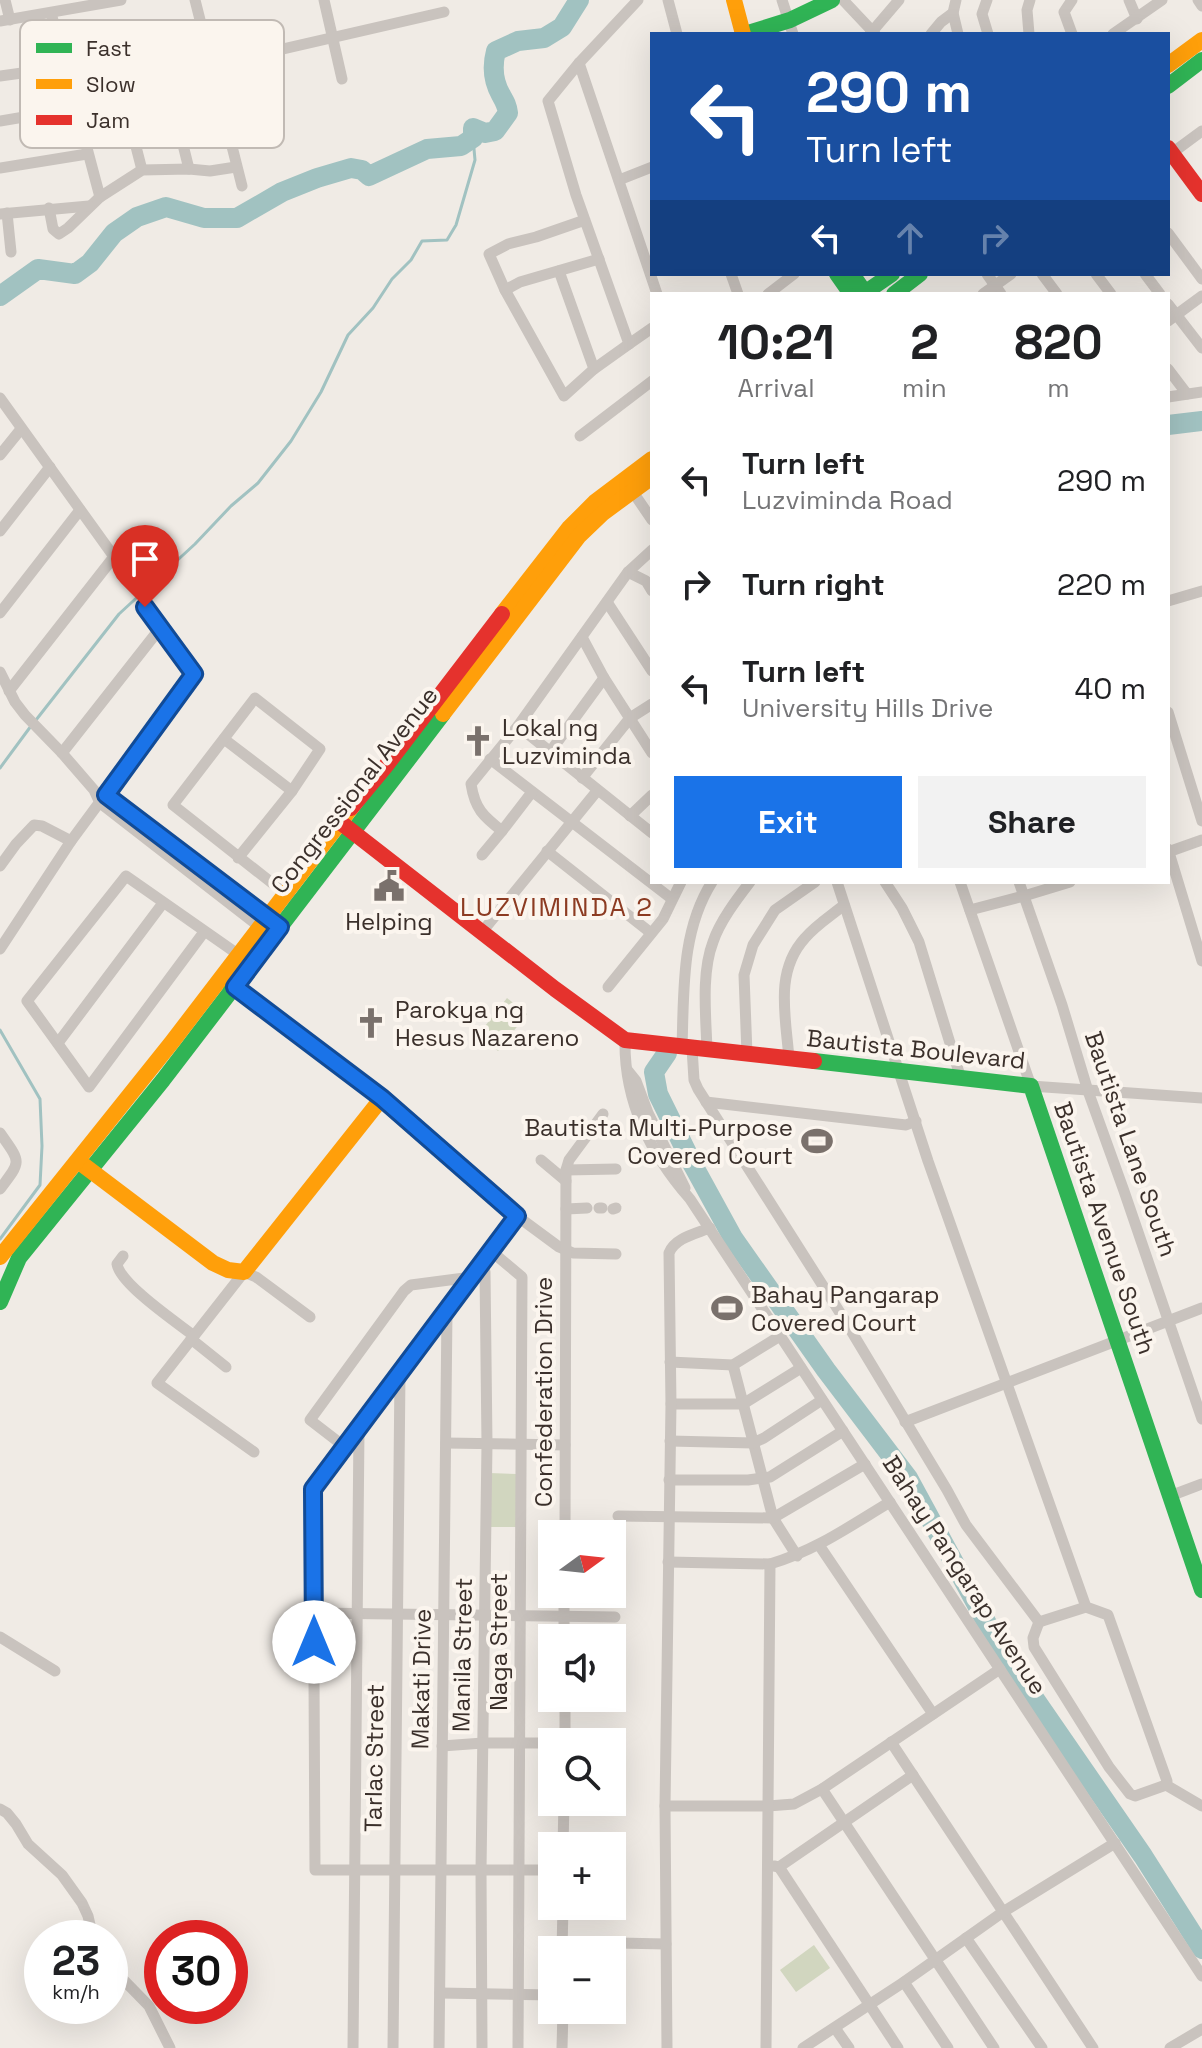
<!DOCTYPE html>
<html lang="en">
<head>
<meta charset="utf-8">
<style>
  body { margin:0; font-family:"Space Grotesk",sans-serif; background:#f2f2f2; color:#202124; height:100vh; display:flex; flex-direction:column; font-size:30px; white-space:nowrap }
  * { box-sizing:border-box; margin:0 }
  p { font-size:26px; color:#757577 }
  .icon { flex:none; width:44px; height:44px; fill:none; stroke:currentColor; stroke-width:2; stroke-linecap:round; stroke-linejoin:round }
  .map { position:relative; flex:1; overflow:hidden }
  .side { position:absolute; left:650px; top:292px; width:520px; height:592px; display:flex; flex-direction:column; background:#fff; border-radius:0px; box-shadow:0 8px 32px #0002 }
  .side>* { flex:none }
  .hud { position:absolute; left:650px; top:32px; width:520px; height:244px; border-radius:0px; box-shadow:0 8px 32px #0002; background:#1a4fa0; color:#fff; overflow:hidden }
  .needle { width:52px; rotate:75deg }
  .fabs { position:absolute; left:538px; top:1520px; display:grid; gap:16px }
  .fabs a { display:grid; place-items:center; width:88px; height:88px; border-radius:0px; background:#fff; box-shadow:0 8px 32px #0002; font-size:40px }
  .speed { position:absolute; left:24px; top:1920px; display:flex; gap:16px; font-size:40px; font-weight:700; text-align:center }
  .speed>* { display:grid; place-content:center; width:104px; height:104px; border-radius:50%; background:#fff; box-shadow:0 8px 32px #0002; line-height:1 }
  .speed small { font-size:20px; font-weight:400 }
  .speed .limit { border:12px solid #d22; background:#fff; color:#111 }
  .pin { position:absolute; display:grid; place-items:center; width:68px; height:68px; color:#fff; margin:-82px -34px; border-radius:50% 50% 50% 0; rotate:-45deg; box-shadow:0 0 8px #0007 }
  .pin .icon { rotate:45deg }
  .me { position:absolute; width:88px; margin:-44px; rotate:0deg; stroke-linejoin:round; filter:drop-shadow(0 0 6px #0008) }
  .turn { display:flex; align-items:center; gap:28px; height:168px; padding:0 24px; font-size:36px }
  .turn .icon { width:104px; height:104px; stroke-width:2.5 }
  .turn b { display:block; font-size:56px; line-height:68px }
  .lanes { display:flex; align-items:center; height:76px; padding:0 24px; background:#0003; justify-content:center; gap:40px; direction:ltr }
  .lanes .off { opacity:.35 }
  .eta { display:flex; justify-content:space-evenly; align-items:center; height:136px; text-align:center }
  .eta b { font-size:48px; font-weight:600; line-height:56px }
  .button { display:flex; gap:16px; margin-top:auto; padding:16px 24px }
  .button a { flex:1; height:92px; border-radius:0px; background:#1a73e8; color:#fff; font-size:32px; font-weight:600; line-height:92px; text-align:center }
  .button a+a { background:#f2f2f2; color:#202124 }
  ul { padding:0; list-style:none }
  li { display:flex; align-items:center; gap:24px; height:104px; padding:0 24px }
  li div { flex:1 }
  li b { display:block; font-size:30px }
  li em { font-style:normal }
  .map>svg:first-child { display:block }
  .green { fill:#d1d6bf }
  .lines { fill:none; stroke-linecap:round; stroke-linejoin:round }
  .stream { stroke:#a1c2c1; stroke-width:3 }
  .river { stroke:#a1c2c1; stroke-width:20 }
  .street { stroke:#c9c3be; stroke-width:11 }
  .fast { stroke:#30b455; stroke-width:16 }
  .slow { stroke:#ff9f0a; stroke-width:16 }
  .jam { stroke:#e5322d; stroke-width:16 }
  .route-casing { stroke:#114b97; stroke-width:20 }
  .route { stroke:#1a73e8; stroke-width:14 }
  .labels { text-anchor:middle; dominant-baseline:central; stroke-width:8; stroke-linejoin:round; paint-order:stroke }
  .poi-label { font-size:24px; fill:#3b302b; stroke:#fbf5ee; text-anchor:start }
  .street-label { font-size:24px; fill:#3b302b; stroke:#fbf5ee }
  .neighbourhood-label { font-size:26px; letter-spacing:2px; fill:#8c3b22; stroke:#fbf5ee }
  .key { fill:#fbf5ee; stroke:#c1bab4; stroke-width:2 }
  .key-label { font-size:22px; fill:#3b302b }
</style>
</head>
<body>
<div class="map">
<svg width="1202" height="2048" viewBox="0 0 1202 2048">
  <rect width="100%" height="100%" fill="#f0ebe5"/>
  <!-- green -->
  <g class="green">
    <path d="M507,998L527,1014L498,1051L478,1035Z"/>
    <path d="M489,1473L517,1474L516,1527H488Z"/>
    <path d="M814,1945L830,1968L796,1992L780,1970Z"/>
  </g>
  <g class="lines">
    <!-- stream -->
    <g class="stream">
      <path d="M36,720L119,614L195,544L231,506L258,483L291,441L321,392L348,335L373,308L392,279L411,260L422,241L447,240L456,225L475,160L473,138"/>
      <path d="M0,768L31,726"/>
      <path d="M0,1030L40,1099L42,1146L40,1185L0,1239"/>
    </g>
    <!-- river -->
    <g class="river">
      <path d="M0,296L38,269L75,274L90,263L114,233L137,217L166,207L204,218H237L282,192L317,178L351,168L362,170L369,176L427,149L461,146L473,138V128L485,133L495,131L508,113C507,105 505,102 501,95C493,81 492,66 496,51L518,41L544,38L562,27L579,0"/>
      <path d="M1168,425L1202,421"/>
      <path d="M667,1053L654,1072L658,1094L693,1165L733,1238L826,1370L908,1478L1003,1653L1143,1856L1202,1949"/>
    </g>
    <!-- street -->
    <g class="street">
      <path d="M5,0L10,20"/>
      <path d="M195,0L242,186"/>
      <path d="M324,0L342,79"/>
      <path d="M668,0L677,34"/>
      <path d="M782,0L793,34"/>
      <path d="M843,0L875,34"/>
      <path d="M987,0L982,14L988,34"/>
      <path d="M1072,0L1064,12L1072,34"/>
      <path d="M1129,0L1137,19"/>
      <path d="M1198,0L1202,6"/>
      <path d="M51,13L100,197"/>
      <path d="M953,13L958,34"/>
      <path d="M0,21L121,0"/>
      <path d="M870,34L899,0"/>
      <path d="M931,34L941,22L953,13L956,0"/>
      <path d="M1029,34L1027,10L1030,0"/>
      <path d="M1113,34L1162,0"/>
      <path d="M159,48L189,169"/>
      <path d="M252,56L444,12"/>
      <path d="M579,63L657,294"/>
      <path d="M0,76L65,67"/>
      <path d="M0,121L77,108"/>
      <path d="M1168,156L1202,131"/>
      <path d="M0,168L87,154"/>
      <path d="M142,170L116,69L118,59L124,55L204,36"/>
      <path d="M619,180L652,167"/>
      <path d="M49,208L53,229L59,234L68,228L100,197L142,170L189,169L210,171L236,167"/>
      <path d="M7,213L11,252"/>
      <path d="M0,214L89,206"/>
      <path d="M585,220L536,237L508,244L489,254L505,290L564,396L594,369L629,344L576,195L548,101L579,63L638,0"/>
      <path d="M1168,233L1202,279"/>
      <path d="M559,271L594,369"/>
      <path d="M731,274L738,294"/>
      <path d="M987,274L1001,294"/>
      <path d="M1042,274L1057,294"/>
      <path d="M1096,274L1111,294"/>
      <path d="M1145,274L1160,294"/>
      <path d="M505,290L520,282L599,259"/>
      <path d="M768,294L794,274"/>
      <path d="M983,294L1011,274"/>
      <path d="M1168,304L1202,348"/>
      <path d="M1168,321L1202,296"/>
      <path d="M629,344L652,328"/>
      <path d="M1168,369L1187,394"/>
      <path d="M1168,397L1202,392"/>
      <path d="M0,398L125,572"/>
      <path d="M580,436L652,381"/>
      <path d="M0,455L21,429"/>
      <path d="M633,492L652,520"/>
      <path d="M0,531L50,467"/>
      <path d="M628,572L646,581L652,591"/>
      <path d="M1168,601L1202,591"/>
      <path d="M607,602L652,671"/>
      <path d="M0,613L80,510"/>
      <path d="M582,637L604,678L652,753"/>
      <path d="M0,672L15,702L25,715L62,753L94,790L100,803L265,931"/>
      <path d="M9,691L113,558"/>
      <path d="M1168,712L1202,821"/>
      <path d="M518,726L652,833"/>
      <path d="M224,739L292,791"/>
      <path d="M550,752L604,678"/>
      <path d="M62,753L161,627"/>
      <path d="M490,759L672,899"/>
      <path d="M582,778L630,718L652,704"/>
      <path d="M102,793L116,800L274,922"/>
      <path d="M630,816L652,795"/>
      <path d="M502,831L532,792"/>
      <path d="M1168,849L1202,961"/>
      <path d="M547,851L651,933"/>
      <path d="M1168,852L1202,840"/>
      <path d="M482,855L502,831C483,816 475,809 471,784L518,726L628,572L652,550"/>
      <path d="M238,858L292,791L320,749L255,698L173,805L291,898"/>
      <path d="M0,866L16,844L34,825L42,826L71,841"/>
      <path d="M837,882L928,1161L1086,1607L1108,1615L1167,1781L1166,1785L1135,1796L1130,1794L1109,1767L1034,1647L1033,1638L1039,1622"/>
      <path d="M885,882L902,908L919,942L961,1079"/>
      <path d="M960,882L1031,1086L1202,1098"/>
      <path d="M1019,882L1062,1005L1088,1091L1124,1191L1202,1419"/>
      <path d="M970,910L1024,896L1070,882"/>
      <path d="M204,932L89,1087L27,1001L126,876L239,955"/>
      <path d="M482,932L597,791"/>
      <path d="M0,949L71,841L194,674L145,607"/>
      <path d="M608,987L663,919L681,882"/>
      <path d="M625,1040C624,1102 650,1153 690,1199L1202,1976"/>
      <path d="M58,1043L163,903"/>
      <path d="M682,1047C684,991 681,931 712,882"/>
      <path d="M692,1048L694,1080L698,1089L844,1319L947,1490L966,1525L1039,1622L1086,1607"/>
      <path d="M707,1050C706,1017 701,973 713,942C720,921 737,899 750,882"/>
      <path d="M747,1054L744,975L753,945L775,910L815,882"/>
      <path d="M789,1059C786,1017 774,972 805,938C816,925 832,915 844,905"/>
      <path d="M628,1071L636,1081L648,1113L685,1188"/>
      <path d="M382,1098L517,1216L559,1247L573,1253L616,1254"/>
      <path d="M706,1102L906,1125L916,1121"/>
      <path d="M0,1133C21,1163 22,1160 0,1189"/>
      <path d="M541,1160L566,1181"/>
      <path d="M566,1170L616,1169"/>
      <path d="M599,1208H602"/>
      <path d="M566,1209L587,1208"/>
      <path d="M613,1209L616,1208"/>
      <path d="M517,1216L313,1489L315,1870H552"/>
      <path d="M491,1251L522,1277L518,2048"/>
      <path d="M123,1256L117,1264C120,1284 176,1322 194,1336"/>
      <path d="M481,1264L485,1272L487,1444L481,1870L482,2048"/>
      <path d="M191,1339L226,1367"/>
      <path d="M670,1362L733,1365L780,1336"/>
      <path d="M733,1365L773,1518L797,1556"/>
      <path d="M671,1404H743L801,1368"/>
      <path d="M905,1422L1202,1308"/>
      <path d="M670,1441L753,1443L764,1438L822,1400"/>
      <path d="M446,1443L565,1445"/>
      <path d="M345,1447L310,1420L404,1291L411,1285L472,1277"/>
      <path d="M254,1452L157,1383L244,1272L256,1277L310,1317"/>
      <path d="M669,1480H748L770,1477L843,1431"/>
      <path d="M1170,1496L1202,1484"/>
      <path d="M618,1516L773,1518L865,1464"/>
      <path d="M565,1534L566,1170L569,1160L603,1114"/>
      <path d="M819,1545L933,1714"/>
      <path d="M668,1562L770,1564"/>
      <path d="M564,1594V1638"/>
      <path d="M314,1613L615,1617"/>
      <path d="M0,1637L55,1671"/>
      <path d="M565,1698V1742"/>
      <path d="M891,1742L1093,2048"/>
      <path d="M442,1746L483,1743H552"/>
      <path d="M1166,1785L1202,1806"/>
      <path d="M822,1789L994,2048"/>
      <path d="M665,1806H768L794,1804L822,1789L1000,1669"/>
      <path d="M0,1809L7,1813L16,1824L28,1844L62,1875L82,1903L88,1916L93,1938"/>
      <path d="M563,1846L564,1802"/>
      <path d="M774,1866L779,1867L913,1775"/>
      <path d="M779,1867L898,2048"/>
      <path d="M612,1870H614"/>
      <path d="M966,1938L1042,2048"/>
      <path d="M618,1943L666,1944"/>
      <path d="M562,1950L563,1906"/>
      <path d="M601,1950H606"/>
      <path d="M110,1966L149,2006L170,2048"/>
      <path d="M904,1982L948,2048"/>
      <path d="M440,1993L552,1995"/>
      <path d="M835,2028L849,2048"/>
      <path d="M353,2048L359,1429"/>
      <path d="M393,2048L400,1374"/>
      <path d="M439,2048L447,1311"/>
      <path d="M562,2048L563,2010"/>
      <path d="M667,2048L665,1806L671,1404L669,1253C675,1238 695,1234 710,1228"/>
      <path d="M766,2048L770,1564C815,1551 850,1526 890,1502"/>
      <path d="M803,2048L904,1982L1003,1912L1115,1843"/>
      <path d="M1170,2048L1202,2029"/>
    </g>
    <!-- fast -->
    <g class="fast">
      <path d="M745,34L790,20L832,0"/>
      <path d="M1168,86L1202,60"/>
      <path d="M837,274L851,294"/>
      <path d="M852,274L866,294"/>
      <path d="M863,294L892,274"/>
      <path d="M894,294L920,274"/>
      <path d="M227,981L310,1044"/>
      <path d="M814,1061L1031,1086L1202,1590"/>
      <path d="M0,1302L19,1258L163,1080L443,714"/>
    </g>
    <!-- slow -->
    <g class="slow">
      <path d="M734,0L743,34"/>
      <path d="M1168,65L1202,40"/>
      <path d="M502,614L569,528L595,502L652,459"/>
      <path d="M443,714L579,536L603,513L652,477"/>
      <path d="M82,1164L213,1263L228,1270L244,1272L382,1098L310,1044"/>
      <path d="M0,1257L172,1042L351,808"/>
    </g>
    <!-- jam -->
    <g class="jam">
      <path d="M1168,148L1202,194"/>
      <path d="M351,808L385,767L502,614"/>
      <path d="M340,822L555,989L625,1040L814,1061"/>
    </g>
  </g>
  <g class="lines">
    <defs>
      <path id="route" d="M145,607L194,674L106,795L280,927L235,987L382,1098L517,1216L313,1489L314,1642"/>
    </defs>
    <!-- route casing -->
    <use href="#route" class="route-casing"/>
    <!-- route -->
    <use href="#route" class="route"/>
  </g>
  <!-- icons -->
  <defs>
    <symbol id="church-bare" viewBox="-9 -9 18 18"><path d="M-1.2-6h2.4v3.5h3.3v2.4h-3.3V6h-2.4V-.1h-3.3v-2.4h3.3Z" fill="#7a716c" stroke="#fbf5ee" stroke-width="2.5" paint-order="stroke"/></symbol>
    <symbol id="civic-bare" viewBox="-9 -9 18 18"><path d="M-.6-6.5H3V-4.5H.6V-3L4-1V1h2V6H-6V1h2V-1L-.6-3ZM-1.2 2.5V6h2.4V2.5Z" fill="#7a716c" stroke="#fbf5ee" stroke-width="2.5" paint-order="stroke"/></symbol>
    <symbol id="stadium-bare" viewBox="-9 -9 18 18"><path d="M0-5a6.5 5 0 1 0 0 10a6.5 5 0 1 0 0-10ZM-3.5-1.8h7v3.6h-7Z" fill="#7a716c" stroke="#fbf5ee" stroke-width="2.5" paint-order="stroke"/></symbol>
  </defs>
  <g fill-rule="evenodd">
    <use href="#church-bare" x="456" y="719" width="44" height="44"/>
    <use href="#civic-bare" x="367" y="864" width="44" height="44"/>
    <use href="#church-bare" x="349" y="1001" width="44" height="44"/>
    <use href="#stadium-bare" x="795" y="1119" width="44" height="44"/>
    <use href="#stadium-bare" x="705" y="1286" width="44" height="44"/>
  </g>
  <g class="labels">
    <!-- poi labels -->
    <g class="poi-label">
      <text x="502" y="727">Lokal ng<tspan x="502" dy="28">Luzviminda</tspan></text>
      <text x="389" y="921" text-anchor="middle">Helping</text>
      <text x="395" y="1009">Parokya ng<tspan x="395" dy="28">Hesus Nazareno</tspan></text>
      <text x="793" y="1127" text-anchor="end">Bautista Multi-Purpose<tspan x="793" dy="28">Covered Court</tspan></text>
      <text x="751" y="1294">Bahay Pangarap<tspan x="751" dy="28">Covered Court</tspan></text>
    </g>
    <!-- street labels -->
    <g class="street-label">
      <text transform="translate(354 790) rotate(-52)">Congressional Avenue</text>
      <text transform="translate(916 1049) rotate(6)">Bautista Boulevard</text>
      <text transform="translate(1131 1144) rotate(71)">Bautista Lane South</text>
      <text transform="translate(1105 1228) rotate(71)">Bautista Avenue South</text>
      <text transform="translate(543 1392) rotate(-90)">Confederation Drive</text>
      <text transform="translate(965 1575) rotate(57)">Bahay Pangarap Avenue</text>
      <text transform="translate(498 1642) rotate(-90)">Naga Street</text>
      <text transform="translate(462 1655) rotate(-89)">Manila Street</text>
      <text transform="translate(421 1679) rotate(-89)">Makati Drive</text>
      <text transform="translate(374 1758) rotate(-89)">Tarlac Street</text>
    </g>
    <!-- neighbourhood labels -->
    <g class="neighbourhood-label">
      <text x="557" y="907">LUZVIMINDA 2</text>
    </g>
  </g>
  <!-- legend -->
  <rect x="20" y="20" width="264" height="128" rx="12" class="key"/>
  <rect x="36" y="43" width="36" height="10" fill="#30b455"/>
  <rect x="36" y="79" width="36" height="10" fill="#ff9f0a"/>
  <rect x="36" y="115" width="36" height="10" fill="#e5322d"/>
  <g class="key-label">
    <text x="86" y="56">Fast</text>
    <text x="86" y="92">Slow</text>
    <text x="86" y="128">Jam</text>
  </g>
</svg>
<div class="fabs">
<a><svg class="needle" viewBox="-14 -14 28 28"><path d="M0-13l5 13h-10z" fill="#e53935"/><path d="M0 13l5-13h-10z" fill="#757577"/></svg></a>
<a><svg class="icon" aria-label="sound" viewBox="0 0 24 24"><path d="M4 9h4l5-4v14l-5-4H4zM17 9q2 3 0 6"/></svg></a>
<a><svg class="icon" aria-label="search" viewBox="0 0 24 24"><circle cx="10" cy="10" r="6"/><path d="M15 15l6 6"/></svg></a>
<a>+</a>
<a>−</a>
</div>
<div class="speed"><div>23<small>km/h</small></div><div class="limit">30</div></div>
<div class="pin" style="left:145px;top:607px;background:#d93025"><svg class="icon" aria-label="arrive" viewBox="0 0 24 24"><path d="M6 21V4h12l-3 4 3 4H6"/></svg></div>
<svg class="me" style="left:314px;top:1642px" viewBox="-20 -20 40 40"><circle r="19" fill="#fff"/><path d="M0-13L10 11 0 6-10 11z" fill="#1a73e8"/></svg>
<div class="hud">
<div class="turn"><svg class="icon" aria-label="left" viewBox="0 0 24 24"><path d="M17 20v-9H6M10 6l-5 5 5 5"/></svg><div><b>290 m</b>Turn left</div></div>
<div class="lanes"><svg class="icon" aria-label="left" viewBox="0 0 24 24"><path d="M17 20v-9H6M10 6l-5 5 5 5"/></svg><svg class="icon off" aria-label="ahead" viewBox="0 0 24 24"><path d="M12 20V5M6 11l6-6 6 6"/></svg><svg class="icon off" aria-label="right" viewBox="0 0 24 24"><path d="M7 20v-9h11M14 6l5 5-5 5"/></svg></div>
</div>
<section class="side">
<div class="eta">
<div><b>10:21</b><p>Arrival</p></div>
<div><b>2</b><p>min</p></div>
<div><b>820</b><p>m</p></div>
</div>
<ul>
<li><svg class="icon" aria-label="left" viewBox="0 0 24 24"><path d="M17 20v-9H6M10 6l-5 5 5 5"/></svg><div><b>Turn left</b><p>Luzviminda Road</p></div><em>290 m</em></li>
<li><svg class="icon" aria-label="right" viewBox="0 0 24 24"><path d="M7 20v-9h11M14 6l5 5-5 5"/></svg><div><b>Turn right</b></div><em>220 m</em></li>
<li><svg class="icon" aria-label="left" viewBox="0 0 24 24"><path d="M17 20v-9H6M10 6l-5 5 5 5"/></svg><div><b>Turn left</b><p>University Hills Drive</p></div><em>40 m</em></li>
</ul>
<div class="button"><a>Exit</a><a>Share</a></div>
</section>
</div>
</body>
</html>
